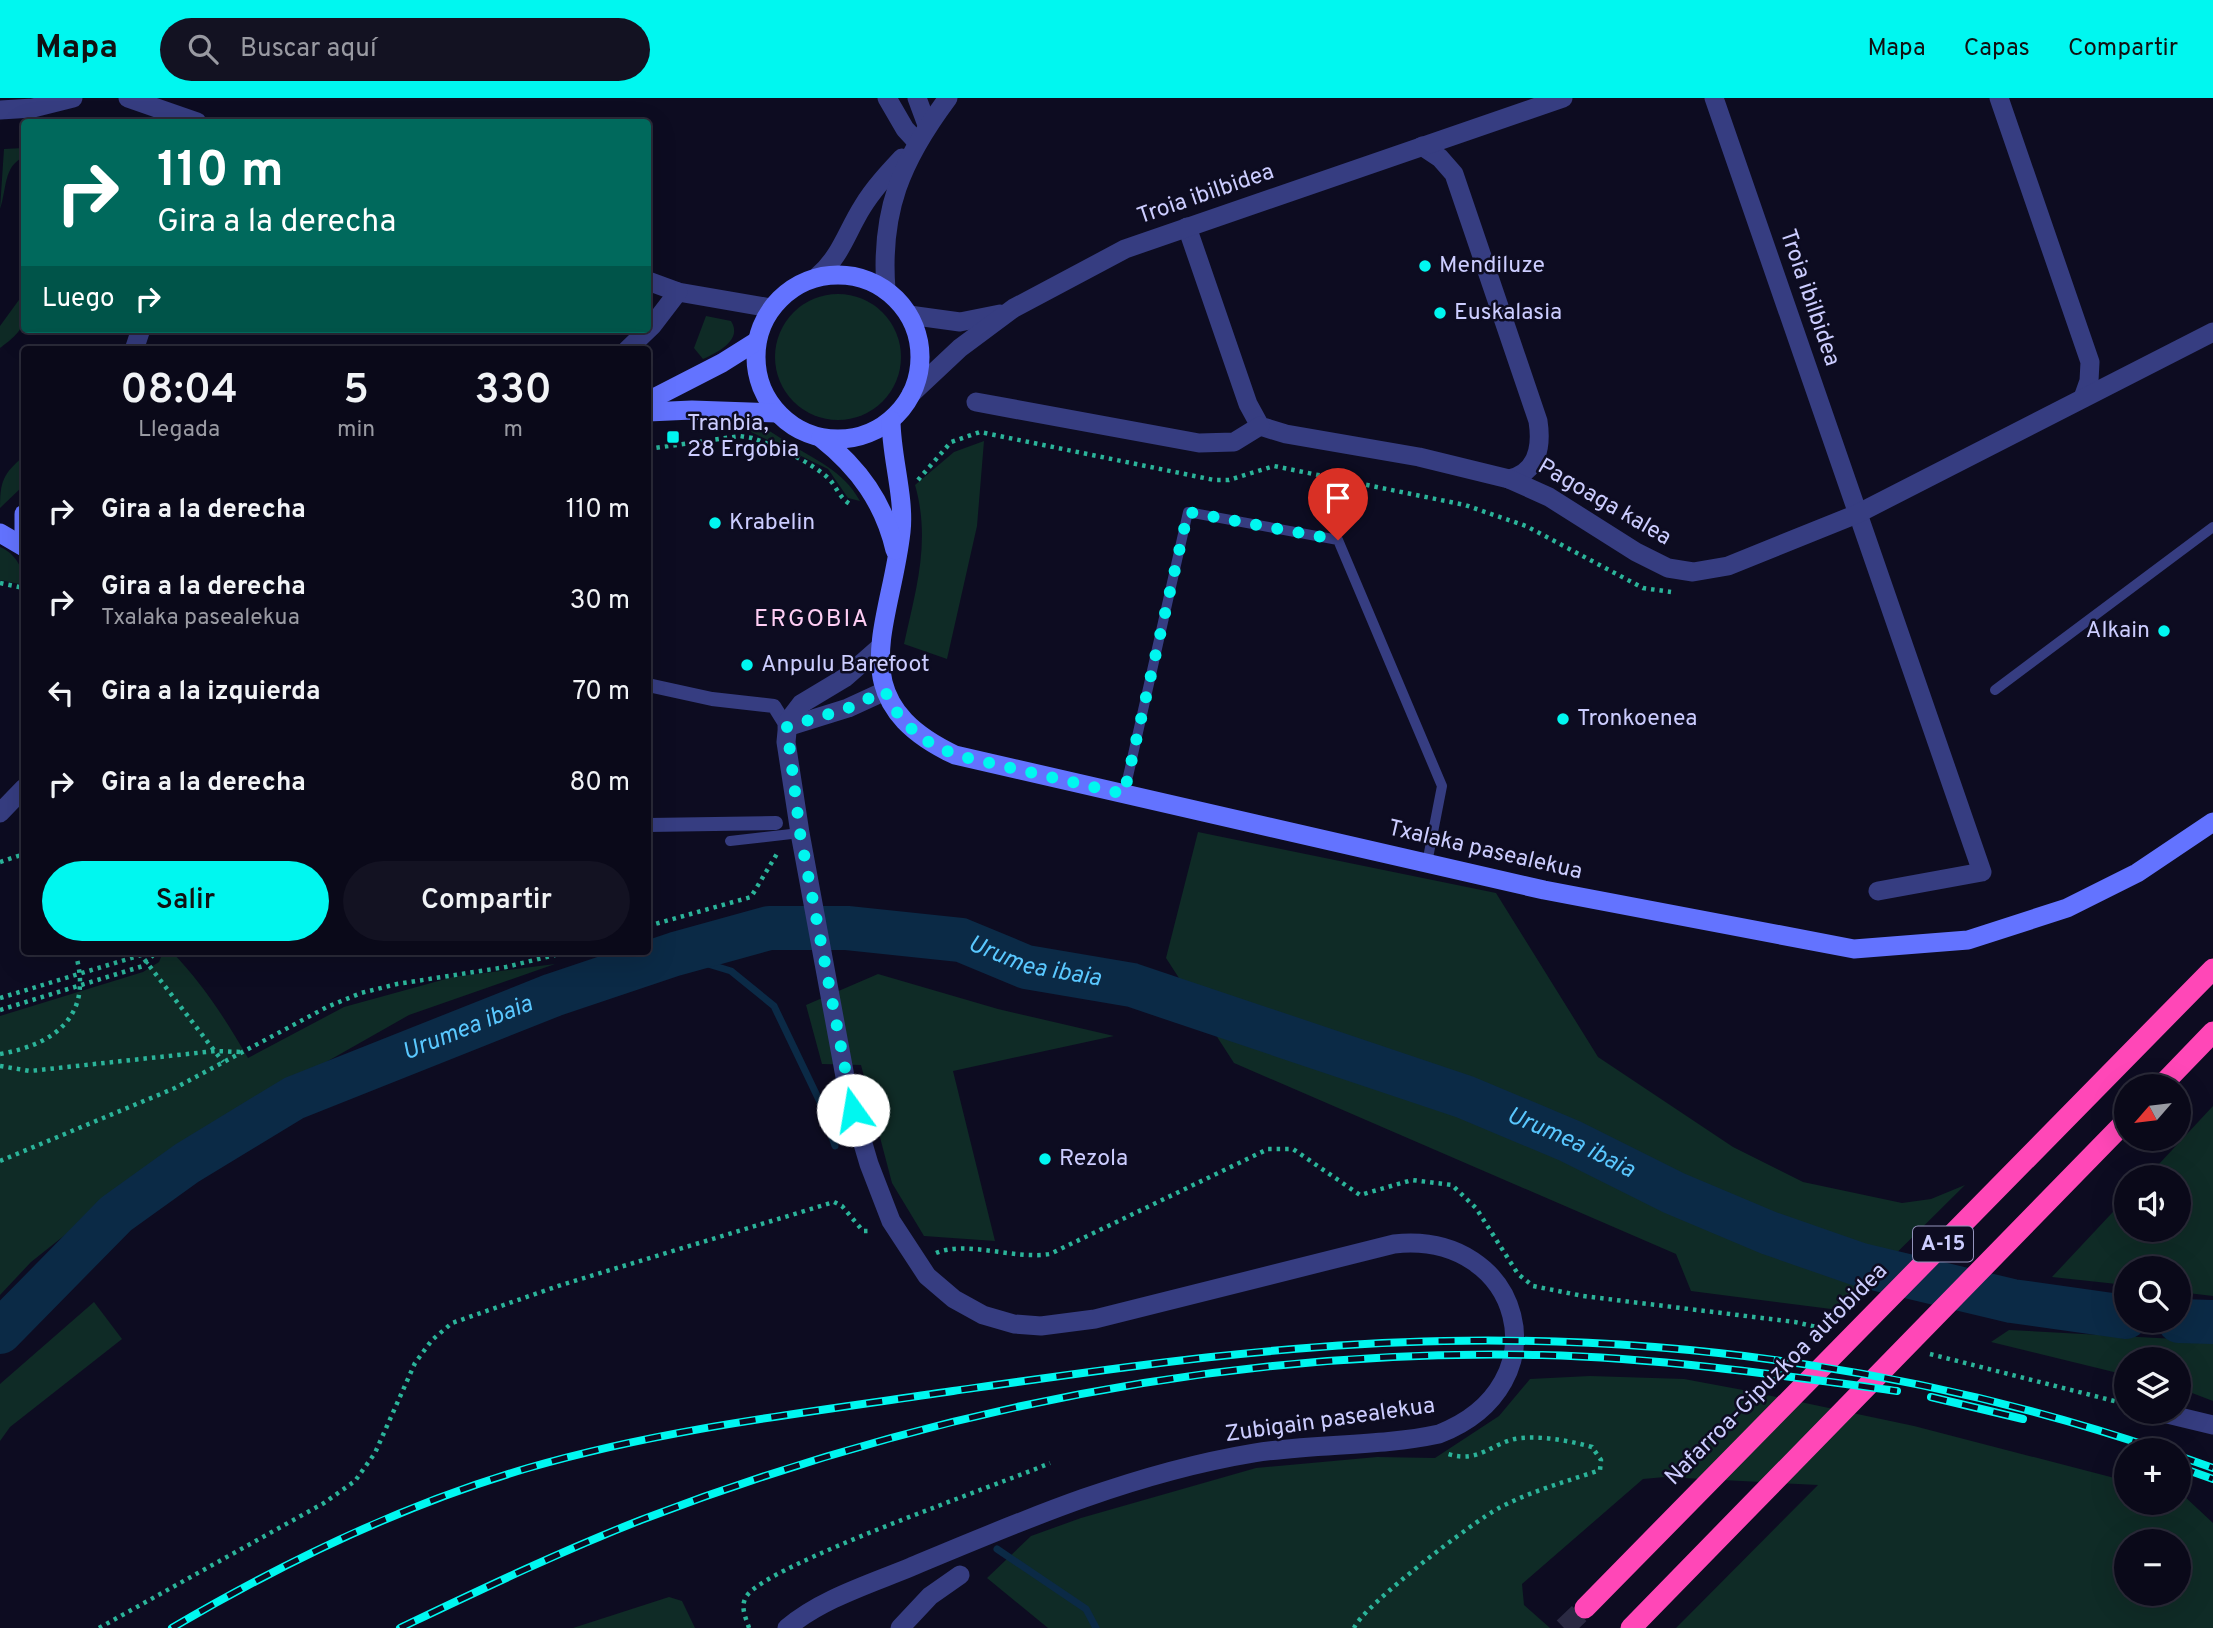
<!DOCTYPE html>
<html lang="es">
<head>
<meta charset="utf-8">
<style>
  body { margin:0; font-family:Overpass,sans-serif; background:#131222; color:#f1f3f6; height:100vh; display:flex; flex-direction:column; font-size:26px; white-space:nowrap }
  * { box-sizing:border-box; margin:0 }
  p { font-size:23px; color:#999aa2 }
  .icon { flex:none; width:38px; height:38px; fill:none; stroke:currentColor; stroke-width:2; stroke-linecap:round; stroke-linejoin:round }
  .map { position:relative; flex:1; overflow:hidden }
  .side { position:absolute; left:21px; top:248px; width:630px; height:609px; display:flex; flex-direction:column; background:#0a0919; border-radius:7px; box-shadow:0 7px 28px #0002,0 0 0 2px #2a2a38 }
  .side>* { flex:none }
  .hud { position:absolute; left:21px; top:21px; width:630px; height:214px; border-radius:7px; box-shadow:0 7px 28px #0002,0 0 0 2px #2a2a38; background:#00695c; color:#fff; overflow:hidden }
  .needle { width:46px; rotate:242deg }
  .buttons { position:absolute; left:2114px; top:976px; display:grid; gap:14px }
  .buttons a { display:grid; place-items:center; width:77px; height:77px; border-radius:50%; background:#0a0919; box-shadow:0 7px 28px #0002,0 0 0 2px #2a2a38; font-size:35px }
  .pin { position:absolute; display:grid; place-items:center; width:60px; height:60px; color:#fff; margin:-72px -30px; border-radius:50% 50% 50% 0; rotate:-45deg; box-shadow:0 0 7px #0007 }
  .pin .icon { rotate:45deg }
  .me { position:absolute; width:77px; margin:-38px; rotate:347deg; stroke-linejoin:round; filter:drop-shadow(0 0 5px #0008) }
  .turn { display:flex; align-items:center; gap:24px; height:147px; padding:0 21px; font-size:32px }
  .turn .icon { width:91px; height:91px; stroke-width:2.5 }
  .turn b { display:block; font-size:49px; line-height:60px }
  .then { display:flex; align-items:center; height:66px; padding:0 21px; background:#0003; gap:14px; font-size:26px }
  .eta { display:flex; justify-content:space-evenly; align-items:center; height:119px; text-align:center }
  .eta b { font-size:42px; font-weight:600; line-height:49px }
  .cta { display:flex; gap:14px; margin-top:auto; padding:14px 21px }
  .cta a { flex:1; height:80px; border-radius:42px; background:#00f7f0; color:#111; font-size:28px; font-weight:600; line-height:80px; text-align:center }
  .cta a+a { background:#131222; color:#f1f3f6 }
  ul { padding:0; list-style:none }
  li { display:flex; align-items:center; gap:21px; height:91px; padding:0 21px }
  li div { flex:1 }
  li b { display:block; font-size:26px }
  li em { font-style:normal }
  header { display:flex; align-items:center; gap:42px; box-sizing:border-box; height:98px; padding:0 35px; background:#00f7f0; color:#111 }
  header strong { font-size:33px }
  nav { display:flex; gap:38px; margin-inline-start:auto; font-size:24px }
  .search { width:490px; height:63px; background:#131222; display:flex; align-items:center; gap:18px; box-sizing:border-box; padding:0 24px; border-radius:38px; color:#999aa2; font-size:26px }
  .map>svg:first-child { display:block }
  .green { fill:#0f2b26; fill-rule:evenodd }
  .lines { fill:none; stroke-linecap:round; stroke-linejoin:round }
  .stream { stroke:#0b2a46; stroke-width:7 }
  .river { stroke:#0b2a46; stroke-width:44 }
  .motorway-tunnel { stroke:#2a2942; stroke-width:21; stroke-dasharray:21 10; stroke-linecap:butt }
  .path { stroke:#2bb49a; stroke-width:4.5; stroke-dasharray:3.5 5; stroke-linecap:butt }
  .service { stroke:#363d81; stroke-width:10 }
  .pedestrian { stroke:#363d81; stroke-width:14 }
  .minor { stroke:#363d81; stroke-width:19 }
  .tertiary { stroke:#363d81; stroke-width:19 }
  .secondary { stroke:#6373ff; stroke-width:19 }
  .motorway { stroke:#ff47b7; stroke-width:21 }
  .rail-casing { stroke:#00f7f0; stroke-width:8 }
  .rail { stroke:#0d0c21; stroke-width:5; stroke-dasharray:16; stroke-linecap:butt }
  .route { stroke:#00f7f0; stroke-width:12; stroke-dasharray:0 21.6 }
  .poi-dot { fill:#00f7f0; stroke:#0d0c21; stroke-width:2.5 }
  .labels { text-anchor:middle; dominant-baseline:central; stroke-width:5; stroke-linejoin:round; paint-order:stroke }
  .shield { fill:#0d0c21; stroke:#9393bc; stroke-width:2 }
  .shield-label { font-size:21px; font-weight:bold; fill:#cccdff }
  .street-label { font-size:23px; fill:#cccdff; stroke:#0d0c21 }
  .poi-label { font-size:23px; fill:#cccdff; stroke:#0d0c21; text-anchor:start }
  .neighbourhood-label { font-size:24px; letter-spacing:2px; fill:#ffcef4; stroke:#0d0c21 }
  .water-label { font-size:24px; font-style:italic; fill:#5ac8ff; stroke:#0d0c21 }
</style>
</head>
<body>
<header>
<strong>Mapa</strong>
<div class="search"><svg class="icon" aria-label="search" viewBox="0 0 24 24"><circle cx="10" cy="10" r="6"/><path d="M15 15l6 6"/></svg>Buscar aquí</div>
<nav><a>Mapa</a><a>Capas</a><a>Compartir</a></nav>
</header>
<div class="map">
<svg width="2213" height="1530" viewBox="0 0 2213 1530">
  <rect width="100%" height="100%" fill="#0d0c21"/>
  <!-- green -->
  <g class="green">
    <path d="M24,50V59C3,68 7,91 0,111L4,51Z"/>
    <path d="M24,195C25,226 26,231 0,250V228Z"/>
    <circle cx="838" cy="259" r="63"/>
    <path d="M706,218L731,223C743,242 718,254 703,261L694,250Z"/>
    <path d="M747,323C763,327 773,336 787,344C815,362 843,372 860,403L848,400L828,371L747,332Z"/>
    <path d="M984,343L977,428L947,561L904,546C916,491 931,443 915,387L954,354Z"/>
    <path d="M24,358V387L0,410C0,383 3,376 24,358Z"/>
    <path d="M0,449C15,455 25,472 24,487L0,482Z"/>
    <path d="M1198,734L1496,795L1598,959L1733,1049L1803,1084L1902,1105L1931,1101L1965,1087L1839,1212L1691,1193L1676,1156L1234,965L1166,860Z"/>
    <path d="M163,854H172C203,886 226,922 248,960L344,909L453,879L555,866L409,917L268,997L153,1067L31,1164L0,1197V918L143,874L159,864Z"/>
    <path d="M878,876L998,911L1114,938L953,973L995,1143L924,1138L892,1085L861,967L822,966L806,907Z"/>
    <path d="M2213,1008V1198L2179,1194V1171H2126V1187L2052,1179L2126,1100V1132H2179V1080H2146Z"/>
    <path d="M94,1204L122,1241L10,1329L0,1343V1286Z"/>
    <path d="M2009,1232L2213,1243V1303L2179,1290V1262H2126V1277L1991,1244Z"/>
    <path d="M1590,1278L1684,1281L1743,1292L1914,1328L2126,1383V1405H2179V1397L2184,1398L2213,1425V1530H1676L1818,1387L1665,1379L1643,1381L1522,1486L1524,1507L1550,1530H1048L987,1480L1031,1438L1081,1420L1256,1370L1377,1359L1435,1360L1499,1318L1530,1281ZM2126,1444H2179V1496H2126Z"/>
    <path d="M669,1499L682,1503L695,1530H573Z"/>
  </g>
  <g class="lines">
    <!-- stream -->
    <g class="stream">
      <path d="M675,856L731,873L774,908L821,1006L835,1048"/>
      <path d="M997,1451L1086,1511L1096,1530"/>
    </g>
    <!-- river -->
    <g class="river">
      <path d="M2179,1223L2213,1224"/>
      <path id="s1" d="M0,1234L116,1116L187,1065L294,1000L553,897L675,856L769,830H847L961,842L1026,869L1132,887L1465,999L1570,1043L1674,1095L1769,1135L1861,1167L2012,1203L2126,1219"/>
    </g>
    <!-- motorway-tunnel -->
    <path class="motorway-tunnel" d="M1564,1530L1585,1510"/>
    <!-- path -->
    <g class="path">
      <path d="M648,351L740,338L752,340C776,348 807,362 827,379C837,388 839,401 852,407"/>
      <path d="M918,382L951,344L980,334L1214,382H1229L1274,368L1465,407L1526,428L1643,490L1671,494"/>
      <path d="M0,485L24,490"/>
      <path d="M0,764L24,756"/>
      <path d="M648,828L751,799L778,754"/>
      <path d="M0,900L141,857L223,964"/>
      <path d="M0,912L143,868L156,854"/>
      <path d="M0,956C57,946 94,916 75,854"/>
      <path d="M0,968L30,973L215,953L240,954"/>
      <path d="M0,1063L175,990L327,909L361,895L397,886L506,869L567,854"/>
      <path d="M936,1155C967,1142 1015,1162 1050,1156L1268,1051H1293L1360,1097L1412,1082L1452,1087L1476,1110L1518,1176L1533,1188L1583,1198L1795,1224L1830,1232"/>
      <path d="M1930,1256L2126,1306"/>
      <path d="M99,1530L324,1405L355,1383L375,1355L415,1265L432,1242L452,1225L561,1187L834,1104L842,1108L863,1133H871"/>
      <path d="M749,1530C746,1520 740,1509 746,1499C764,1467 1002,1386 1050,1365"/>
      <path d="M1354,1530C1364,1507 1474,1423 1499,1410C1531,1393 1565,1384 1600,1372L1601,1362L1592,1349C1570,1343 1545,1338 1521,1340C1492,1343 1481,1366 1448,1356"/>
    </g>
    <!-- service -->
    <g class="service">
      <path d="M1995,592L2213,429"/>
      <path d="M1124,696L1188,414L1338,442L1442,688L1427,765"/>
      <path d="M730,743L800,735"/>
    </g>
    <!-- pedestrian -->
    <g class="pedestrian">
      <path d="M648,587L712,601L774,608L787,629"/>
      <path d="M648,727L776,725"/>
    </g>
    <!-- minor -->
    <g class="minor">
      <path d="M128,0L197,24"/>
      <path d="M887,0L905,31L917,44"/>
      <path d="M917,0L927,27"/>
      <path d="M1714,0L1982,774L1878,793"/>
      <path d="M1999,0L2090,264L2089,283L2083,300"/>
      <path d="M0,12L33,10L73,0"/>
      <path d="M1422,48L1440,60L1454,76L1538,323C1542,349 1537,375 1509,381"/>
      <path d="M1187,129L1248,306L1260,328L1286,336L1419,359L1509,381L1549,399L1636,454L1668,470L1693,474L1728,468L1857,416L2213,234"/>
      <path d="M818,178C841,158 847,133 863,108C874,90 888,75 902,60"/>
      <path d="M648,183L678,194L771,210"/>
      <path d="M886,192C880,113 901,63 948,0"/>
      <path d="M134,252L141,231"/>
      <path d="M627,252L652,228L678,194"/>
      <path d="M976,304L1199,345L1234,344L1260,328"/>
      <path d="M787,629L848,610L885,593"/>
      <path d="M0,715L24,690"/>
      <path d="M2159,1314L2213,1327"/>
      <path d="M787,1530C821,1501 870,1486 911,1469C1023,1422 1133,1375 1254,1355C1315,1345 1379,1349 1439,1336C1565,1287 1522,1132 1394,1146L1095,1221L1041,1228L1014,1226L983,1217L954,1201L927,1178L891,1123L869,1066L848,995L800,735L786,644L788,623L801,606L846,579L880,549"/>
      <path d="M900,1530L930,1498L960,1477"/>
    </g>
    <!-- tertiary -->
    <g class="tertiary">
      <path d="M909,217L960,224L1000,216"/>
      <path d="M911,296L960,250L1014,210L1125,151L1563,0"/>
    </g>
    <!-- secondary -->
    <g class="secondary">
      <circle cx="838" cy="259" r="82"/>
      <path d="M648,303L722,265L757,243"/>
      <path d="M648,314L692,312L777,315"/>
      <path d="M891,322C891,358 905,400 901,434C890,531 839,602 955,657L1544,792L1854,851L1968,842L2067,810L2137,775L2213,724"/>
      <path d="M821,340C859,370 884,405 895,452"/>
      <path d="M24,416V445"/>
      <path d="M0,435L24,449"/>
    </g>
    <!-- motorway -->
    <g class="motorway">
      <path d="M2160,989L2213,934"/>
      <path d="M1585,1510L2213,871"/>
      <path d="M1631,1530L2126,1023"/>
    </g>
    <defs>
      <g id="rail">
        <path d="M1931,1299L2023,1321"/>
        <path d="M2179,1358L2213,1370"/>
        <path d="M2179,1369L2213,1381"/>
        <path d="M172,1530C284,1464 402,1407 528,1370C666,1330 811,1314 953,1293C1116,1270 1279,1246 1444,1243C1687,1238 1934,1275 2163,1353"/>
        <path d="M400,1530C480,1492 559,1454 641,1422C929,1312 1233,1250 1542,1257C1661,1260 1780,1277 1897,1293"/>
      </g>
    </defs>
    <!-- rail casing -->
    <use href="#rail" class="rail-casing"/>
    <!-- rail -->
    <use href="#rail" class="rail"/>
  </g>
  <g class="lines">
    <!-- route -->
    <path class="route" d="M853,1012L800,735L787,629L848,610L885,593L893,610L919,639L955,657L1124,696L1188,414L1338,442"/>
  </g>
  <!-- markers -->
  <g class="poi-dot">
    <circle cx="1425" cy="168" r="7"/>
    <circle cx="1440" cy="215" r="7"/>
    <rect x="666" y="332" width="14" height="14" rx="3.5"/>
    <circle cx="715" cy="425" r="7"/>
    <circle cx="2164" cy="533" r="7"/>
    <circle cx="747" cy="567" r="7"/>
    <circle cx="1563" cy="621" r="7"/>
    <circle cx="1045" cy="1061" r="7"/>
  </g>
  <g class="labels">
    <!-- shield labels -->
    <rect class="shield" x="1913" y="1128.5" width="60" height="35" rx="5"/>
    <g class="shield-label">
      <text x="1943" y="1146">A-15</text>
    </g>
    <!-- street labels -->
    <g class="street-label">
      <text transform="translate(1206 97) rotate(-19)">Troia ibilbidea</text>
      <text transform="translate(1809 200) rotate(71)">Troia ibilbidea</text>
      <text transform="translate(1604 405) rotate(30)">Pagoaga kalea</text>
      <text transform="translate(1485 753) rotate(13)">Txalaka pasealekua</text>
      <text transform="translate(1777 1277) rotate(-45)">Nafarroa-Gipuzkoa autobidea</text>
      <text transform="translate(1330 1323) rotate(-8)">Zubigain pasealekua</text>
    </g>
    <!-- poi labels -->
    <g class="poi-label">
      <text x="1439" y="168">Mendiluze</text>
      <text x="1454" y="215">Euskalasia</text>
      <text x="687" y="326">Tranbia,<tspan x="687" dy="26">28 Ergobia</tspan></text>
      <text x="729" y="425">Krabelin</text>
      <text x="2150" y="533" text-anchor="end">Alkain</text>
      <text x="761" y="567">Anpulu Barefoot</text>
      <text x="1577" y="621">Tronkoenea</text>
      <text x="1059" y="1061">Rezola</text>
    </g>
    <!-- neighbourhood labels -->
    <g class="neighbourhood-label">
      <text x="812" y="522">ERGOBIA</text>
    </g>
    <!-- water labels -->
    <g class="water-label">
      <text stroke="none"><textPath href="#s1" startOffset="1153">Urumea ibaia</textPath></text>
      <text stroke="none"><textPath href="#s1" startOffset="565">Urumea ibaia</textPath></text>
      <text stroke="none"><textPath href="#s1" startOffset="1720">Urumea ibaia</textPath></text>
    </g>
  </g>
</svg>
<div class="buttons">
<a><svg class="needle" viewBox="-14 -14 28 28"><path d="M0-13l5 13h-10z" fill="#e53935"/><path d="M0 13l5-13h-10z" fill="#999aa2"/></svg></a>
<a><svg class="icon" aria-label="sound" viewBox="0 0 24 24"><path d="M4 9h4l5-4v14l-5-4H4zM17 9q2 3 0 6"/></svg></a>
<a><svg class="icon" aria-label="search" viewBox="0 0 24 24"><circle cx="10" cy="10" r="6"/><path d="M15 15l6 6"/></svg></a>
<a><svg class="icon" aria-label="layers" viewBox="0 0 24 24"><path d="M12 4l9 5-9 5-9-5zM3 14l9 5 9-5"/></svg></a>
<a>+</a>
<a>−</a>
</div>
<div class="pin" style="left:1338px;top:442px;background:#d93025"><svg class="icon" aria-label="arrive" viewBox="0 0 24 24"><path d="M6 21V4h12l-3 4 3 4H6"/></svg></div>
<svg class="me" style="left:853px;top:1012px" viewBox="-20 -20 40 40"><circle r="19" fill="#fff"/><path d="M0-13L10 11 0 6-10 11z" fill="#00f7f0"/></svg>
<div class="hud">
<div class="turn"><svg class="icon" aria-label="right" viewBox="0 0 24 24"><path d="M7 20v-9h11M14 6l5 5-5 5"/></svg><div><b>110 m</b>Gira a la derecha</div></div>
<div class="then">Luego<svg class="icon" aria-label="right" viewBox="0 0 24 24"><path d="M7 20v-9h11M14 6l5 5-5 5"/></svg></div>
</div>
<section class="side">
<div class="eta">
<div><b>08:04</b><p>Llegada</p></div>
<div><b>5</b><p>min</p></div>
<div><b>330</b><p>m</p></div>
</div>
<ul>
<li><svg class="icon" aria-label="right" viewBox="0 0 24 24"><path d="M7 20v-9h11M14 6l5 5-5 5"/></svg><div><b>Gira a la derecha</b></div><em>110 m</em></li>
<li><svg class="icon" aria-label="right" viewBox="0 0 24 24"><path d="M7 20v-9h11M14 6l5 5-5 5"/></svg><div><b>Gira a la derecha</b><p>Txalaka pasealekua</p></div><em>30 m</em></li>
<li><svg class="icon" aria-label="left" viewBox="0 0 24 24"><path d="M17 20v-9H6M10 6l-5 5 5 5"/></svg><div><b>Gira a la izquierda</b></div><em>70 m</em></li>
<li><svg class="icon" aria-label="right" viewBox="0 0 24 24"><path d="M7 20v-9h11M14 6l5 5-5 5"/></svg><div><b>Gira a la derecha</b></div><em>80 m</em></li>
</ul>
<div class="cta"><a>Salir</a><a>Compartir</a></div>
</section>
</div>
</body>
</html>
